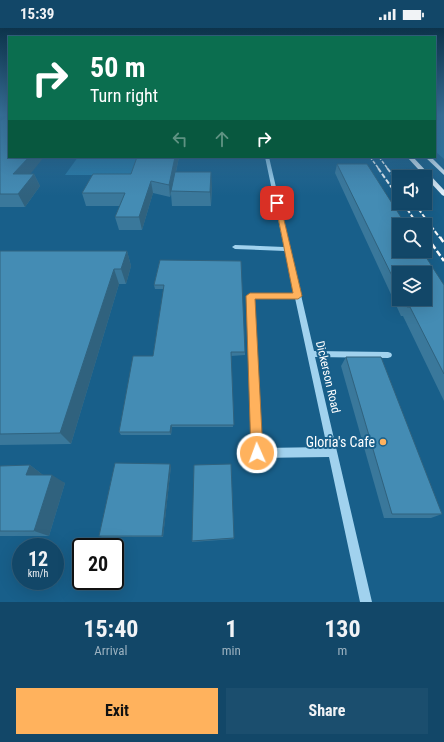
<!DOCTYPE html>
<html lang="en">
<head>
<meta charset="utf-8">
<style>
  body { margin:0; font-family:"Roboto Condensed",sans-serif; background:#1b4e6e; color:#f1f3f6; height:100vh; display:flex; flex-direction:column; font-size:15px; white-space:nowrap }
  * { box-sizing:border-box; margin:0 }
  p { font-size:13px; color:#9cb2c0 }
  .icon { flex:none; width:22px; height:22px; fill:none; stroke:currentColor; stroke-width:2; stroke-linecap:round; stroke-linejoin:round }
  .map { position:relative; height:574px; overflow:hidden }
  .drawer { display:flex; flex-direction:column; background:#124768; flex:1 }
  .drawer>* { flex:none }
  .banner { position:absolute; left:8px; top:8px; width:428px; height:122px; border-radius:0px; box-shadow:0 4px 16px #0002,0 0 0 1px #315f7c; background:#0b6e4f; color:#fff; overflow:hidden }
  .fabs { position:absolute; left:392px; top:142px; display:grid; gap:8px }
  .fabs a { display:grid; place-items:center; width:40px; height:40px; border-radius:0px; background:#124768; box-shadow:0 4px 16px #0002,0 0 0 1px #315f7c; font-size:20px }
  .speed { position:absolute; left:12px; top:510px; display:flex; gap:8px; font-size:20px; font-weight:700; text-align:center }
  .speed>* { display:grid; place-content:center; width:52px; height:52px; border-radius:50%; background:#124768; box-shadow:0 4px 16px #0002,0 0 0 1px #315f7c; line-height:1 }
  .speed small { font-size:10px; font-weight:400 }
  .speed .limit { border:2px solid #111; border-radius:6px; background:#fff; color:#111 }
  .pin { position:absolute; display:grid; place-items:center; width:34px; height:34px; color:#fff; margin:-17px; border-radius:8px; box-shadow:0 2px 6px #0006 }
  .me { position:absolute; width:44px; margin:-22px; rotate:358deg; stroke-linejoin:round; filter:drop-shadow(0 0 3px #0008) }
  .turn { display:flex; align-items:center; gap:14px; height:84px; padding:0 16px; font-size:18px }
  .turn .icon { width:52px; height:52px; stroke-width:2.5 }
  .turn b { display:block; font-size:28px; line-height:34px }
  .lanes { display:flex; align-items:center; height:38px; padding:0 16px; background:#0003; justify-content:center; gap:20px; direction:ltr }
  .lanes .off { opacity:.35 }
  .eta { display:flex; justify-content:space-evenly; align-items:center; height:68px; text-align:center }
  .eta b { font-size:24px; font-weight:700; line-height:28px }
  .action { display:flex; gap:8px; margin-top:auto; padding:8px 16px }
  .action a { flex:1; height:46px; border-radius:0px; background:#ffb25d; color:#111; font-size:16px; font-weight:700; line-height:46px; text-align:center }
  .action a+a { background:#1b4e6e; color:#f1f3f6 }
  .status { display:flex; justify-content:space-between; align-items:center; height:28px; padding:0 20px; background:#124768; direction:ltr }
  .status svg { height:11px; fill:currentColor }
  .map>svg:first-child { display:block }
  .green { fill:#2779a6 }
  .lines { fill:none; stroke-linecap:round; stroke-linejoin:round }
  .minor { fill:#a1d2ee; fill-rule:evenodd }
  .major { fill:#e7f5ff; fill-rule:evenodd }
  .rail-far2 { stroke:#fff; stroke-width:1.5; stroke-dasharray:3.5 1.5; stroke-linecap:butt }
  .rail-far1 { stroke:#fff; stroke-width:2; stroke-dasharray:5 2; stroke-linecap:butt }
  .rail { stroke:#fff; stroke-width:2.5; stroke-dasharray:6 2.5; stroke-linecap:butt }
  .wall { fill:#3a789b; fill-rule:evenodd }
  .shaded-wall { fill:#30627e }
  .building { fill:#448cb4; stroke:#30627e }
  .route { fill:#ffb25d; stroke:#a6743c }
  .poi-dot { fill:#ffb25d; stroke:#185f8a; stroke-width:1.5 }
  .labels { text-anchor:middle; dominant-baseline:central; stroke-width:4; stroke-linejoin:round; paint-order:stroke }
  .street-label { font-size:12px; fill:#fff; stroke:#185f8a }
  .near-poi-label { font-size:14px; fill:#fff; stroke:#185f8a; text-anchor:end }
</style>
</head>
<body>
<div class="status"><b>15:39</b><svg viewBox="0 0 49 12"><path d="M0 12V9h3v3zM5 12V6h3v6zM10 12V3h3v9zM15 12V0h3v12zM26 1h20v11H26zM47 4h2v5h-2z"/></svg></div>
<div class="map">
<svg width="444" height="574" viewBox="0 0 444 574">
  <rect width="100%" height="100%" fill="#185f8a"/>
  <!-- green -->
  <g class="green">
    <path d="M435,88H444V131L435,123Z"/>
    <path d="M78,129H140L133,147H65Z"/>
  </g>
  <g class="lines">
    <!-- minor -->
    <path class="minor" d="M265,129H269L314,323L388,324L391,325L392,327L391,329L388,330L315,329L372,574H360L329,429L257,430L254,428L252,425L247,268L250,266H294L285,223L235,221L232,219L235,217L284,219ZM253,270H295L327,419L262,420Z"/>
    <!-- major -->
    <g class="major">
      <path d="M407,129H413L444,162V168L442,167Z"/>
      <path d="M425,129H431L444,142V147Z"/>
    </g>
    <!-- rail-far2 -->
    <g class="rail-far2">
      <path d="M370,129L379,141"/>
      <path d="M379,129L388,141"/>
    </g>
    <!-- rail-far1 -->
    <g class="rail-far1">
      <path d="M378,140L399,170"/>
      <path d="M387,140L399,155"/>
      <path d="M403,175L418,197"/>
      <path d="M414,175L440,210"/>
      <path d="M425,206L428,210"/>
    </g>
    <!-- rail -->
    <g class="rail">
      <path d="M427,209L444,233"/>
      <path d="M440,209L444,215"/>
    </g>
  </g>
  <!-- wall -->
  <g class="wall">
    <path d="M0,93L30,146H34L40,158L25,179H0Z"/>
    <path d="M137,129H179L176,144L212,158L211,178H172L171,166L170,169L153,165L142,202H119L115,189L120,178H86L82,165L131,146Z"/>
    <path d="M337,136L444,257V373L403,288H401L335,145ZM399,245L425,271H399Z"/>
    <path d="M0,223H127L131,238L126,256H119L71,416L0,417Z"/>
    <path d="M160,232L245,324V327L231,328L233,399H172L171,407H121L119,404L153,328L164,261H155L154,257Z"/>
    <path d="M346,329L442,486L431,490H384L341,338Z"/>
    <path d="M30,437L43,447L65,455L49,508H0V438Z"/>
    <path d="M171,438L163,509H102L99,508Z"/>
    <path d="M234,510V511L192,514V513Z"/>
  </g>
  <!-- shaded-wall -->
  <g class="shaded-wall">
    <path d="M29,129H44L20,159L13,146Z"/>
    <path d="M175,129H179L172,163H171L170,169L169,157Z"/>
    <path d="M211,144L212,158L211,178L210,164Z"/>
    <path d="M34,146L40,158L25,179L18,166Z"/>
    <path d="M151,153L153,165L142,202L139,189Z"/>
    <path d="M127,223L131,238L126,256L121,241Z"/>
    <path d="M114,241L119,256L71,416L60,405Z"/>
    <path d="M171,397L172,399L171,407L170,404Z"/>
    <path d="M170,436L171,438L163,509L162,508Z"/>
    <path d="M30,437L43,447H26Z"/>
    <path d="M52,447L65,455L49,508L34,503Z"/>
  </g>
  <!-- building -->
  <g class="building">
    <path d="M7,88H9V129H29L13,146H34L18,166H0V93Z"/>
    <path d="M137,129H175L169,157L151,153L139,189H115L125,165H82L93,146H131Z"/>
    <path d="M337,136H367L406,197H399V223H422L444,257V346L410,279H407L403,271H425V245H399V262Z"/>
    <path d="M175,144H211L210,164L171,163Z"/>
    <path d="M0,223H127L121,241H114L60,405L0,406Z"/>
    <path d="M160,232L241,233L245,324H231L234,397H171L170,404H119L133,328H153L164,257H154Z"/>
    <path d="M346,329H381L442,486H392Z"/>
    <path d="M115,435L170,436L162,508H99Z"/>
    <path d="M231,436L234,510L192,513L194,437Z"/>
    <path d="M30,437L26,447H52L34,503H0V438Z"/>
  </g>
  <!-- sky -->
  <linearGradient id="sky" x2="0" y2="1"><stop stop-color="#0d344c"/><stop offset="0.52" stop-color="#376f98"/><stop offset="1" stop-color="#376f98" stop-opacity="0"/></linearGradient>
  <rect width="444" height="168" fill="url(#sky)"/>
  <!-- route -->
  <path class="route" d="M275,174L280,175L302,268L298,271H255L263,425L261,429L257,431L252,429L251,425L246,268L250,265H293Z"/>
  <!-- markers -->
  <circle class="poi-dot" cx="383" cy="414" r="4"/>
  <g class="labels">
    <!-- street labels -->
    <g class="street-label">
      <text transform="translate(328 349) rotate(77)">Dickerson Road</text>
    </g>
    <!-- near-poi labels -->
    <g class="near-poi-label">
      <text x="375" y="414">Gloria's Cafe</text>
    </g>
  </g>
</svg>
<div class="fabs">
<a><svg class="icon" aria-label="sound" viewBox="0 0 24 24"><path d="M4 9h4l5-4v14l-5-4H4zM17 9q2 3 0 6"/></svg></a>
<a><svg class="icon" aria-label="search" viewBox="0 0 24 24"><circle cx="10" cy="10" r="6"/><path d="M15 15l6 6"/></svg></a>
<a><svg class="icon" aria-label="layers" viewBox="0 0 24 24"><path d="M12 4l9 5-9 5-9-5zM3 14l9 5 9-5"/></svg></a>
</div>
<div class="speed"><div>12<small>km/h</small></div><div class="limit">20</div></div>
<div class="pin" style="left:277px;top:175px;background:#d93025"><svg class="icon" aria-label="arrive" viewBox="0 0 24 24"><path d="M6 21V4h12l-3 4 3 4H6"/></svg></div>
<svg class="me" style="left:257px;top:425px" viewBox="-20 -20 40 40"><circle r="17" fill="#ffb25d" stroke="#fff" stroke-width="3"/><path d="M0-11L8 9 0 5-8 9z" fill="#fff"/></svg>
<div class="banner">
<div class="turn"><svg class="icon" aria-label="right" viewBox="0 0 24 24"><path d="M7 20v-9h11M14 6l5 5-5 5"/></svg><div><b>50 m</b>Turn right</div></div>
<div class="lanes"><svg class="icon off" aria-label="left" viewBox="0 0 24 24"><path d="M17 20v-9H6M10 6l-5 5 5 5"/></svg><svg class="icon off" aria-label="ahead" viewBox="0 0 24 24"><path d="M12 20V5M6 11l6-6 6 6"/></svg><svg class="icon" aria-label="right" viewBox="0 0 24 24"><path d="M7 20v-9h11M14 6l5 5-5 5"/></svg></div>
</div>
</div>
<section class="drawer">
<div class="eta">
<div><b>15:40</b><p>Arrival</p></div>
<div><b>1</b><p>min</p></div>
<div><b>130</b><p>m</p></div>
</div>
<div class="action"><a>Exit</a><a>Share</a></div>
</section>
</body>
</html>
